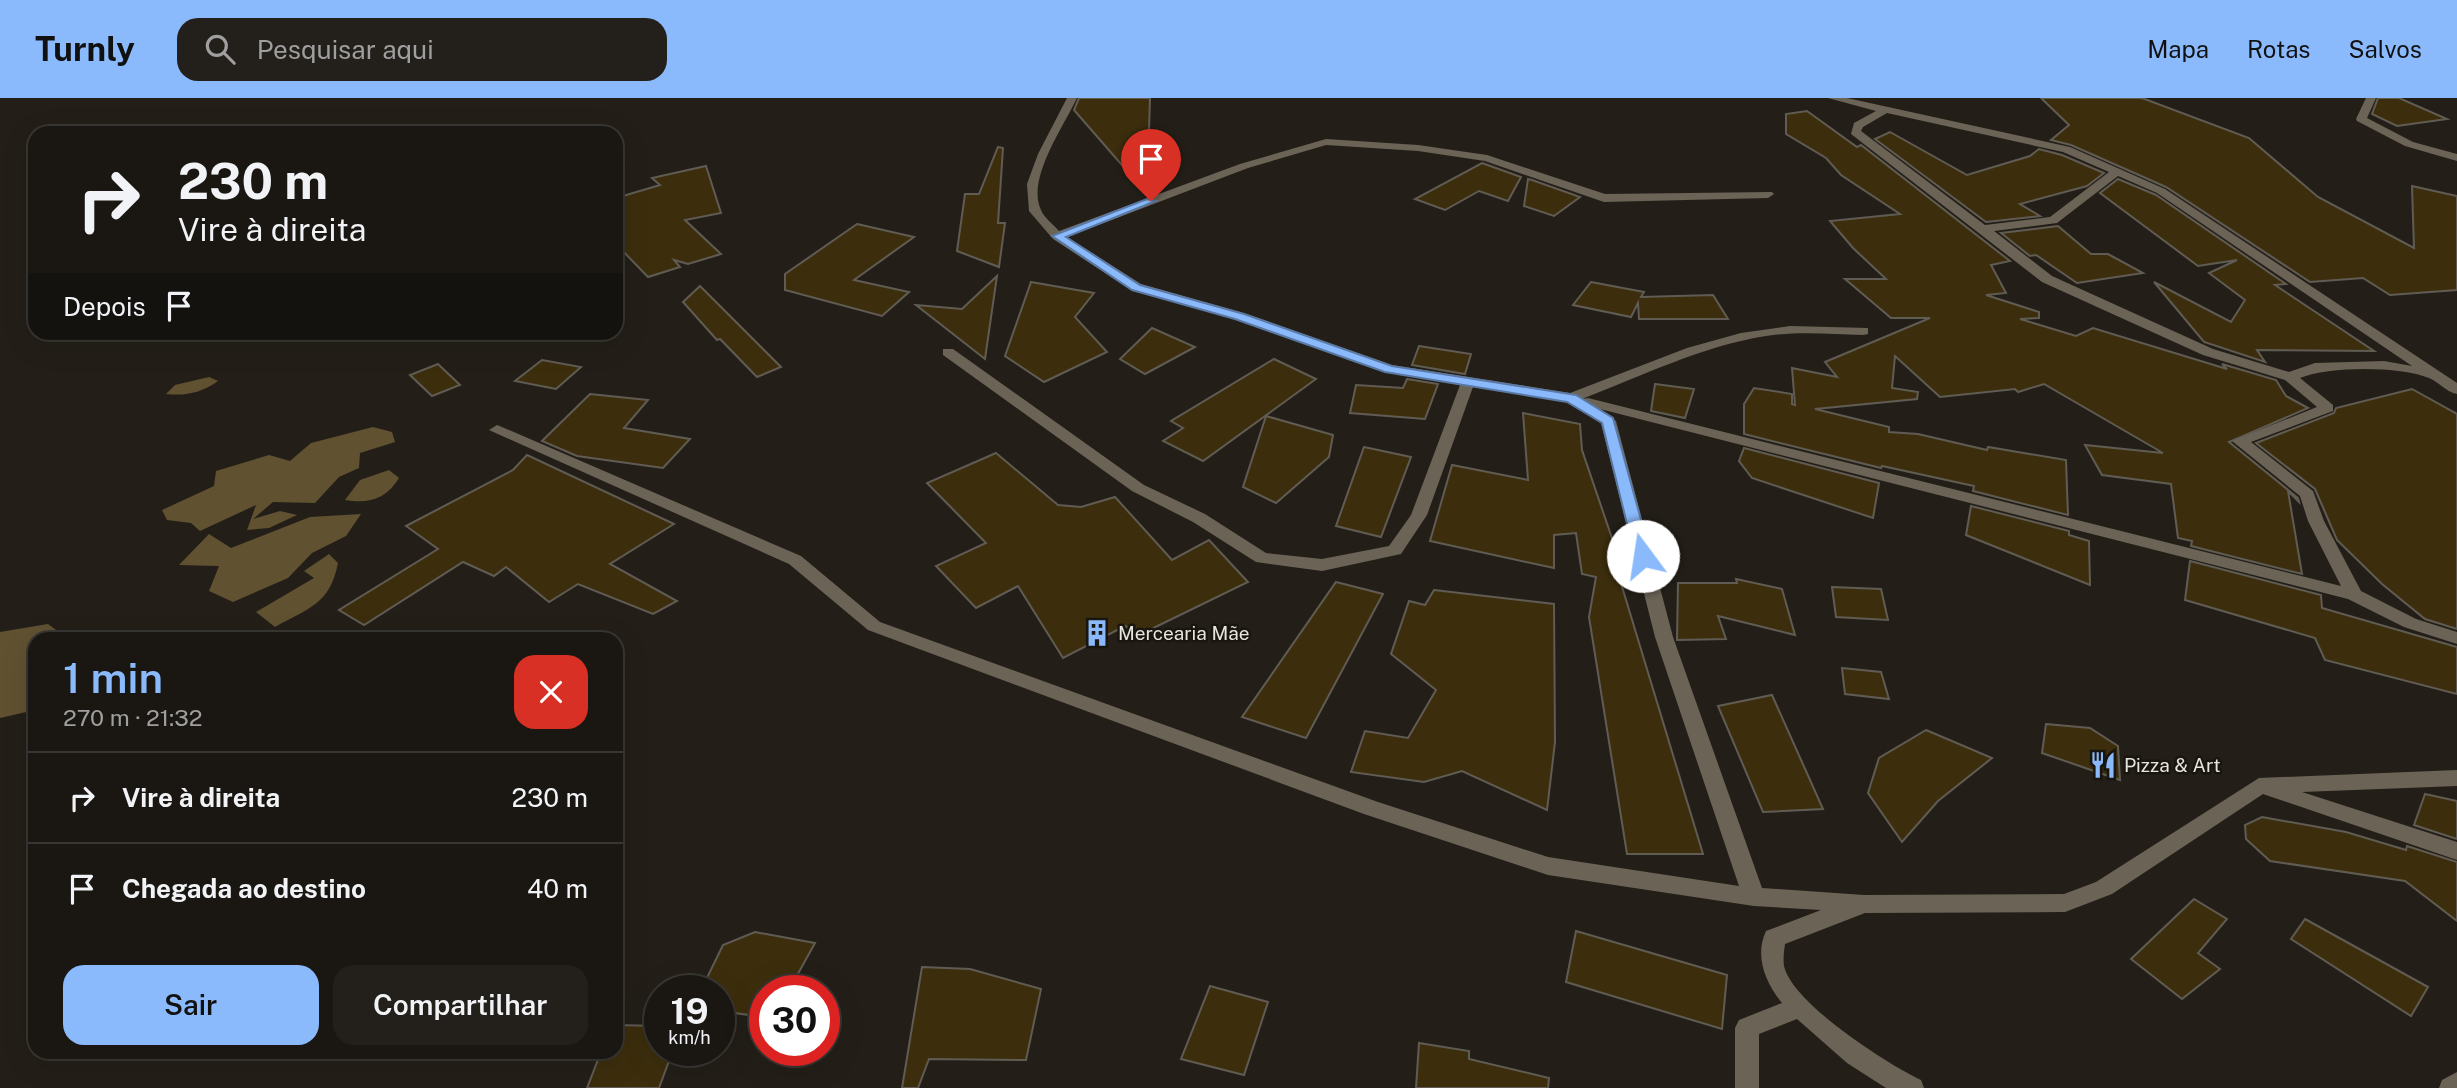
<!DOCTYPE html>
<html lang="pt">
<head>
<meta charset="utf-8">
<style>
  body { margin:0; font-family:"Public Sans",sans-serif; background:#23201b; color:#f1f3f6; height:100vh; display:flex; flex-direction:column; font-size:26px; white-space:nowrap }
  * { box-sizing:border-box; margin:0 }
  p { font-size:23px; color:#9f9f9f }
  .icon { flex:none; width:38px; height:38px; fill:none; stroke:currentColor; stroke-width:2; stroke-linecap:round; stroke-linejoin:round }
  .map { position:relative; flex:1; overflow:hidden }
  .details { position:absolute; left:28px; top:534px; width:595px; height:427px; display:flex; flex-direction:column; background:#1a1712; border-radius:21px; box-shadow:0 7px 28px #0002,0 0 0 2px #383632 }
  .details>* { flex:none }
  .top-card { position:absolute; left:28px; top:28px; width:595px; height:214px; border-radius:21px; box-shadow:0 7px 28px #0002,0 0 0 2px #383632; background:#1a1712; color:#f1f3f6; overflow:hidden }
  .speed { position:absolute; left:644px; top:877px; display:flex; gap:14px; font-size:35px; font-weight:700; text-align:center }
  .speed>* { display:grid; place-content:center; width:91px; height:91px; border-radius:50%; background:#1a1712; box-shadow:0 7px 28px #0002,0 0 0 2px #383632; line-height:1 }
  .speed small { font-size:18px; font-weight:400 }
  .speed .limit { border:10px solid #d22; background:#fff; color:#111 }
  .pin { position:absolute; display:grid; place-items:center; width:60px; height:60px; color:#fff; margin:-72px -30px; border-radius:50% 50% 50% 0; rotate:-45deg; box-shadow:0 0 7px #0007 }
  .pin .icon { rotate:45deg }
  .me { position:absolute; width:77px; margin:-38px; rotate:346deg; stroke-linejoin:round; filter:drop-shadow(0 0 5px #0008) }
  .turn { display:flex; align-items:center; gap:24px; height:147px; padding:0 35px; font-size:32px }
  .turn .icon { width:91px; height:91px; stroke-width:2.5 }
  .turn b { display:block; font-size:49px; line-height:60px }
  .then { display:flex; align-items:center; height:66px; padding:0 35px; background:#0003; gap:14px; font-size:26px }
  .round { display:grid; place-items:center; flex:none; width:74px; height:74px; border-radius:21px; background:#23201b }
  .headline { display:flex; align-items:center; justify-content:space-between; height:119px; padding:0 35px }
  h1 { font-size:42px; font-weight:600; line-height:52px; color:#8bbafc }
  .primary-button { display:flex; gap:14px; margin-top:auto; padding:14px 35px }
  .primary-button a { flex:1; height:80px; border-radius:21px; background:#8bbafc; color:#111; font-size:28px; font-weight:600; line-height:80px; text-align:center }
  .primary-button a+a { background:#23201b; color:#f1f3f6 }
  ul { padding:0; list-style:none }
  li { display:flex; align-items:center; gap:21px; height:91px; padding:0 35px; border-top:2px solid #383632 }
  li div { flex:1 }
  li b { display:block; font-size:26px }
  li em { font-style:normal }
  header { display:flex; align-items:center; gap:42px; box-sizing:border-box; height:98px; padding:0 35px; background:#8bbafc; color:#111 }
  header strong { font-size:33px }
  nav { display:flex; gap:38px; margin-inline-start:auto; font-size:24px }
  .search { width:490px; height:63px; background:#23201b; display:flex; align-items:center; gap:18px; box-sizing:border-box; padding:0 24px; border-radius:21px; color:#9f9f9f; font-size:26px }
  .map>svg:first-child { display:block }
  .forest { fill:#605131 }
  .building { fill:#3c2e0d; stroke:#605c54; stroke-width:2 }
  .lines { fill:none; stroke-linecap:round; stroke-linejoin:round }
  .minor { fill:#6b6456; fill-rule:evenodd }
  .route { fill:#8bbafc; stroke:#5a79a4; stroke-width:2 }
  .labels { text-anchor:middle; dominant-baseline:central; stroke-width:5; stroke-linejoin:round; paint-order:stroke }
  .poi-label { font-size:19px; fill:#e7e5e0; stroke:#19160f; text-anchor:start }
</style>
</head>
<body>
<header>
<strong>Turnly</strong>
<div class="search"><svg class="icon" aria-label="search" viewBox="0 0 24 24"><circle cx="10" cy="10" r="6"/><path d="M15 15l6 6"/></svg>Pesquisar aqui</div>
<nav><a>Mapa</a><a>Rotas</a><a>Salvos</a></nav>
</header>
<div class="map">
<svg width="2457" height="990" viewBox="0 0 2457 990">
  <rect width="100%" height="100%" fill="#231f18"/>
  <!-- forest -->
  <g class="forest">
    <path d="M209,279L218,283C201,295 186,298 166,296L175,287Z"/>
    <path d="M373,329L392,334L395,344L360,355L359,370L339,379L315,405L273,404L253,421L280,413L297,417L269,430L247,432L256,407L200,433L191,425L167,422L162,412L214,388L216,373L269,357L290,363L311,345Z"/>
    <path d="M389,372L399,380C386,401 369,406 345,402L360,382Z"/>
    <path d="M361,416L346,438L312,455L288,480L233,504L209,493L219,468L179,467L209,436L231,450L310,419Z"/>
    <path d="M329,456L338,465C330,506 309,510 275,529L256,514L314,480L304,473Z"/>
    <path d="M48,526L68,541H35V612L0,620V534Z"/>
  </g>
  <!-- building -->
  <g class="building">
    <path d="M1079,0H1150L1147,96L1074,12Z"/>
    <path d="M2041,0H2142L2249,40L2318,99L2414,150L2412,88L2457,98V192L2390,197L2363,180L2310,184L2166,89L2071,47L2051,42L2069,27Z"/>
    <path d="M2378,0H2399L2447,21L2397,28L2372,16Z"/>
    <path d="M1807,13L1857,49L1861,47L2010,163L1991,167L2006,195L1986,197L2039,214V220L2020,221L2076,238L2093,230L2227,271L2222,266L2276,282L2286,298L2308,310L2229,344L2298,400L2299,404L2288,393L2302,476L2191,448L2192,443L2178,440L2171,386L2102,377L2085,347L2163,355L2044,286L2018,294L2015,291L1940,299L1895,258L1892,290L1918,294L1917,301L1815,311L1889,329V334L1918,336L1987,352L1988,349L2066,362L2068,417L1973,393L1974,388L1882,368L1881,370L1744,336V306L1754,290L1792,296V306L1795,307L1792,270L1837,279L1825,264L1930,220H1891L1845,181H1886L1853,150L1830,123L1900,116L1841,77L1826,60L1786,36V16Z"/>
    <path d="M1890,34L1967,77L2030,58L2039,51L2062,57L2104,75L2087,88L2020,106L2040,118L1986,124L1875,41Z"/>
    <path d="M998,49L1003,50L998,125H1005L999,169L957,153L965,96H979Z"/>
    <path d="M1482,65L1521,79L1508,103L1479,93L1445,112L1415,101Z"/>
    <path d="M706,68L721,115L685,122L721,156L688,166L674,162L680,169L648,179L616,146V100L660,87L652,80Z"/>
    <path d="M1528,81L1532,82L1580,99L1554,118L1524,108Z"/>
    <path d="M2118,81L2156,97L2286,186L2275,187L2374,253L2257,252L2265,264L2204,244L2154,184L2231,224L2245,202L2209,175L2237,162L2198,168L2100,95Z"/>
    <path d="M857,126L914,139L854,182L909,194L882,218L785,192V176Z"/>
    <path d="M2058,128L2091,156H2108L2143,175L2077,185L2036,157L2030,158L2001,135Z"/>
    <path d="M997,178L985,261L916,207L962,211Z"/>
    <path d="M1031,184L1094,195L1075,219L1107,254L1044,284L1005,258Z"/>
    <path d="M1591,184L1644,194L1641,199L1713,197L1728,221H1639L1638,205L1631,219L1573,207Z"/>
    <path d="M700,188L781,269L757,279L720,241L717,242L683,204Z"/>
    <path d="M1152,230L1195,249L1145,276L1120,261Z"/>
    <path d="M1419,248L1471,256L1465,276L1412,267Z"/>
    <path d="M1274,261L1316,281L1203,363L1163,343L1183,330L1171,323Z"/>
    <path d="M542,262L581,269L556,291L515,283Z"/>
    <path d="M438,266L460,287L432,298L410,277Z"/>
    <path d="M1407,281L1438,286L1425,321L1350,315L1356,287L1403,290Z"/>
    <path d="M1655,286L1694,291L1685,320L1651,313Z"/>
    <path d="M2412,291L2457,316V531L2425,521L2382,486L2337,442L2315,391L2256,345L2334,315L2336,310Z"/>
    <path d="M590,296L648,302L624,330L690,341L663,370L577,358L542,343Z"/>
    <path d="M1523,315L1580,326L1582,352L1615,449H1610L1703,756H1627L1589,519L1596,479L1582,476L1576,435L1554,437V470L1430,443L1452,367L1528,382Z"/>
    <path d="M1266,318L1333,337L1329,359L1276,405L1243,389Z"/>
    <path d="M1364,349L1411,359L1381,439L1336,428Z"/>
    <path d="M1744,350L1879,385L1873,420L1752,380L1739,363Z"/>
    <path d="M996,355L1058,407L1081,409L1115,399L1172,462L1209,442L1248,484L1139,537L1125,528L1063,560L1018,488L976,510L936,468L986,445L927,385Z"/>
    <path d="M527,357L674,426L610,466L677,503L653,516L578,486L549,504L506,469L494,478L463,464L364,527L339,512L438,451L406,428L513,372Z"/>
    <path d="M1971,408L2069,433V437L2089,443L2090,487L1966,437Z"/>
    <path d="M2190,463L2321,497L2322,510L2457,549V596L2325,562L2315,540L2185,502Z"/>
    <path d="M1736,481L1782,491L1795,537L1718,518L1726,541L1677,542L1678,485H1737Z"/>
    <path d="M1336,484L1383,496L1306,640L1242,619Z"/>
    <path d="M1832,489L1881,491L1888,522L1836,519Z"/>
    <path d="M1434,492L1554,506L1555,644L1547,712L1462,673L1424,684L1351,674L1365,633L1408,640L1436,592L1391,556L1409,503L1425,507Z"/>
    <path d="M1842,570L1881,574L1889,601L1845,596Z"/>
    <path d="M1772,597L1823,711L1763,714L1718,608Z"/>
    <path d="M2046,626L2090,630L2118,648L2120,682L2042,655Z"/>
    <path d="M1926,632L1992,660L1938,703L1902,744L1868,695L1879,660Z"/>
    <path d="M2425,696L2457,703V741L2414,727Z"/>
    <path d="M2262,719L2346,734L2406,752L2407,748L2457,764V823L2405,783L2270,763L2246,741L2245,727Z"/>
    <path d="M2194,801L2227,821L2198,855L2220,871L2182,901L2131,861Z"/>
    <path d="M2305,821L2428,889L2411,918L2291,841Z"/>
    <path d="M1576,833L1727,877L1722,931L1566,884Z"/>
    <path d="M755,834L815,845L789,892H765V919L719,913V892H701L723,847Z"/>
    <path d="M922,869L970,871L1041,891L1026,962L929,961L918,990H902Z"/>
    <path d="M1210,888L1268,904L1244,977L1181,961Z"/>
    <path d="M616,927L660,928V952H673L659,990H587L601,954H616Z"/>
    <path d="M1419,945L1469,953V961L1549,980L1548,990H1416Z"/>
  </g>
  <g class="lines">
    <!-- minor -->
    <g class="minor">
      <path d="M1067,0H1077C1064,28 1026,81 1041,112C1044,120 1054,127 1059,133L1240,66L1326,41L1418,47L1487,57L1605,96L1772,94L1774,96L1768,100L1604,104L1485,63L1418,53L1326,47L1248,70L1067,139L1141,186L1244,215L1392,267L1570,295L1687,250L1741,235L1790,228L1868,230V236L1863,237C1831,236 1798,233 1766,238C1702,248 1642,278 1582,301L1588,300L2341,488L2308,423L2300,398L2232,343L2317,309L2285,282L2203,257L2042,184L1851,36L1854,25L1876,13L1828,0H1847L2070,49L2165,91L2457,285V296C2446,294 2439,284 2429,280C2400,268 2329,268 2300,280L2333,307V313L2251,344L2313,393L2324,423L2361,493L2416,521L2457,534V546L2404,529L2348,501L1600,311L1616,323L1673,539L1762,790L1864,797L2064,796L2096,784L2259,680L2457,672V688L2302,694L2457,744V762L2263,696L2112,796L2065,814L1865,815L1785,846C1784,853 1783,861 1784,868C1792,905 1887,966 1921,982L1924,990H1886L1847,965L1797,921L1759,936V990H1735V930L1739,922L1782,905C1766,885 1754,859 1766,833L1821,812L1754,808L1548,777L1364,716L868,532L789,466L489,332L497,327L502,329L801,458L880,524L1378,704L1548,759L1739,788L1655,539L1601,325L1567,304L1473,289L1427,417L1401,456L1322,473L1256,464L1193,424L1132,393L943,257V251H953L1144,387L1205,416L1266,455L1322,461L1389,448L1411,417L1460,287L1384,274L1234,221L1131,192L1053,141L1029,113L1027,86L1038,56ZM1887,15L2063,54L2109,74L2050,119L1985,127L1861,33L1863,29ZM2118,78L2157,95L2412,268L2384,263L2315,265L2289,274L2213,251L2052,178L1994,133L2057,125Z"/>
      <path d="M2366,0H2376L2367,20L2413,44L2457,56V63L2405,48L2357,23L2356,21Z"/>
      <path d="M2457,974V990H2439L2442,982Z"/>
    </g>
  </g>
  <!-- route -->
  <path class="route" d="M1147,101L1156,103L1066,139L1140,187L1244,216L1392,268L1576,297L1613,320L1651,458L1649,462L1643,463L1635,458L1602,325L1567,304L1385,274L1235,221L1132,192L1052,138Z"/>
  <!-- icons -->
  <defs>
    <symbol id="building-bare" viewBox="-9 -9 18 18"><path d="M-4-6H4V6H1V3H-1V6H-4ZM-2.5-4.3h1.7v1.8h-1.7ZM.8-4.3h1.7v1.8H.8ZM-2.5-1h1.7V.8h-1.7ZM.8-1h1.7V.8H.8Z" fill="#8bbafc" stroke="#19160f" stroke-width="2.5" paint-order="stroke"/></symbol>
    <symbol id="restaurant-bare" viewBox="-9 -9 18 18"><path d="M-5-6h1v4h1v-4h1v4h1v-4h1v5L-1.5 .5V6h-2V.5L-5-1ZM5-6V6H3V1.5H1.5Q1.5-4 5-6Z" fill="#8bbafc" stroke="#19160f" stroke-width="2.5" paint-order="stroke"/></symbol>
  </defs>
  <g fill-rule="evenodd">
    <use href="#building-bare" x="1078" y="516" width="38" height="38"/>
    <use href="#restaurant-bare" x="2084" y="648" width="38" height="38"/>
  </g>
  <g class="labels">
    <!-- poi labels -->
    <g class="poi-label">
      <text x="1118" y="535">Mercearia Mãe</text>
      <text x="2124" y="667">Pizza &amp; Art</text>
    </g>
  </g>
</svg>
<div class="speed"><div>19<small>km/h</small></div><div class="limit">30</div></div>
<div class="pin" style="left:1151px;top:103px;background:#d93025"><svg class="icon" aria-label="arrive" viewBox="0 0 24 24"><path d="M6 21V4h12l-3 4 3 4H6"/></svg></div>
<svg class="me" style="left:1643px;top:458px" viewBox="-20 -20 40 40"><circle r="19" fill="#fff"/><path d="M0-13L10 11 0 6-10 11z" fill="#8bbafc"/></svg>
<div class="top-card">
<div class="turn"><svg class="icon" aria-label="right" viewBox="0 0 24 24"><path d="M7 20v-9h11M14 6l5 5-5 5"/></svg><div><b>230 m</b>Vire à direita</div></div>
<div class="then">Depois<svg class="icon" aria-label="arrive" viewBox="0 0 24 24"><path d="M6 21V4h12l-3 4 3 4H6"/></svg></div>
</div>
<section class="details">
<div class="headline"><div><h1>1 min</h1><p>270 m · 21:32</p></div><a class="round" style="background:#d93025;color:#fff"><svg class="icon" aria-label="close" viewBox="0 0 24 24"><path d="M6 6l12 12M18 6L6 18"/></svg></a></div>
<ul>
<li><svg class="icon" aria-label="right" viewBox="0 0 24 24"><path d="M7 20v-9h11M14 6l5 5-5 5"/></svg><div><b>Vire à direita</b></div><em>230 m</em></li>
<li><svg class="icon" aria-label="arrive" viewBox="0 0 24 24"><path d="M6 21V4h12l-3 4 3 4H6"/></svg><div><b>Chegada ao destino</b></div><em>40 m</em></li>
</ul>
<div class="primary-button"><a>Sair</a><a>Compartilhar</a></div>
</section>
</div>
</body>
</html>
